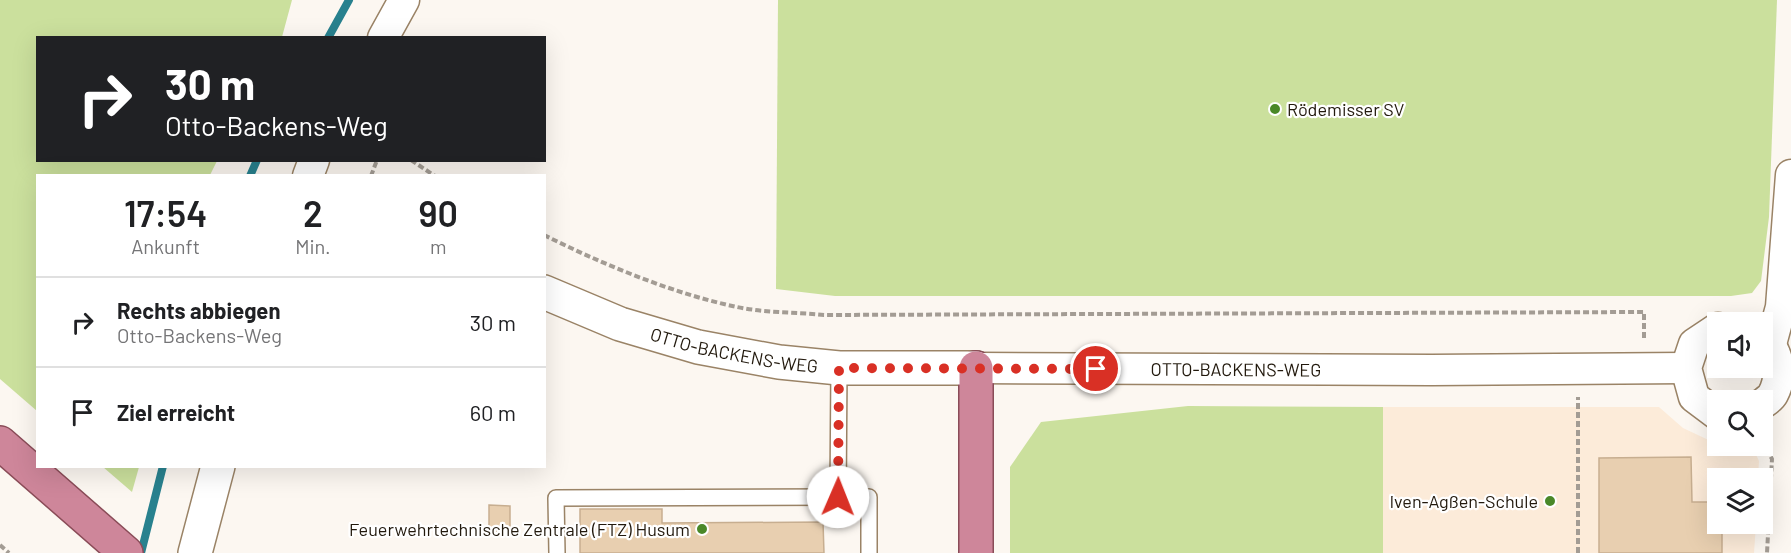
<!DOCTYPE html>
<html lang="de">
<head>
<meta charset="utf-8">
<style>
  body { margin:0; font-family:Barlow,sans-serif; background:#f6f6f6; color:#202124; height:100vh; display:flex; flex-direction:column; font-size:22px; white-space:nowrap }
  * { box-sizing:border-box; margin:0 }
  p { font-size:20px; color:#757577 }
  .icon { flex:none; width:33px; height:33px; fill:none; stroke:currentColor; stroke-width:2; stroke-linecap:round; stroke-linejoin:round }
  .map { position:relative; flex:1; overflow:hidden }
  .sheet { position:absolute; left:36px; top:174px; width:510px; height:294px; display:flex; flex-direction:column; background:#fff; border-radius:0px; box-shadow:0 6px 24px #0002 }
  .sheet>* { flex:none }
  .top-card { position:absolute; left:36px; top:36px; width:510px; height:126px; border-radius:0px; box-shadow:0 6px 24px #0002; background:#202124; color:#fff; overflow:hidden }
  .tools { position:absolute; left:1707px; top:312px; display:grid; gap:12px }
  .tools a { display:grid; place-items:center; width:66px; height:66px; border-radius:0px; background:#fff; box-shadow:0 6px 24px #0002; font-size:30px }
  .pin { position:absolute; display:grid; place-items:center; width:51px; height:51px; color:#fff; margin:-26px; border:3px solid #fff; border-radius:50%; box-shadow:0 2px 6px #0007 }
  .me { position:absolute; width:66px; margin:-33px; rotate:1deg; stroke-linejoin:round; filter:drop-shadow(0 0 4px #0008) }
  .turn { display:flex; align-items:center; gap:21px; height:126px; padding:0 30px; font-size:27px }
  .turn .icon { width:78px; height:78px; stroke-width:2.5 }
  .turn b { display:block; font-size:42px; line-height:51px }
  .eta { display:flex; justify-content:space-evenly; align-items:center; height:102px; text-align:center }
  .eta b { font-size:36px; font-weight:600; line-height:42px }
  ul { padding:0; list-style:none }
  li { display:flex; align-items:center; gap:18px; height:90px; padding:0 30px; border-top:2px solid #e0e0e0 }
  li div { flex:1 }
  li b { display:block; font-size:22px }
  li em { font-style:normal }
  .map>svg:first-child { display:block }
  .education { fill:#fcebd9 }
  .green { fill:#cbe09d }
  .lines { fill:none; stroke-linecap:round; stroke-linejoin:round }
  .stream { stroke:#28818e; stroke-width:8 }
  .building { fill:#e8cfb0; stroke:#c7ae90; stroke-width:1.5 }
  .service-casing { stroke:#9a8366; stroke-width:18 }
  .minor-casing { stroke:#9a8366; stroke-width:33 }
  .tertiary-casing { stroke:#9a8366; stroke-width:36 }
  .trunk-casing { stroke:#8a4c58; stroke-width:36 }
  .path { stroke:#a39c94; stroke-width:4; stroke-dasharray:6 3; stroke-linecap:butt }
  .service { stroke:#fff; stroke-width:15 }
  .minor { stroke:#fff; stroke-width:30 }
  .tertiary { stroke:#fff; stroke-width:33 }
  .trunk { stroke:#ce869a; stroke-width:33 }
  .route { stroke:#d93025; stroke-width:10; stroke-dasharray:0 18 }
  .poi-dot { fill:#4a8828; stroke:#fff; stroke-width:2 }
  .labels { text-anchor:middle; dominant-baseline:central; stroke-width:4.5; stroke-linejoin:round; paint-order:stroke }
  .poi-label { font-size:18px; fill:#22190d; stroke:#fff; text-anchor:end }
  .street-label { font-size:18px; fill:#22190d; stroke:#fff }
</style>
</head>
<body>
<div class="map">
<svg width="1791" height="553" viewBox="0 0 1791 553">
  <rect width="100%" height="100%" fill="#fcf7f1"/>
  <!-- education -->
  <path class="education" d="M1383,407H1659L1683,428L1717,444L1718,446H1752L1759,461L1758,478H1718V524H1756L1754,553H1383Z"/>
  <!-- green -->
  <g class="green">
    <path d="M0,0H292L282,37L38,38V160L217,161L210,175L38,176L37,411L0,379Z"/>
    <path d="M778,0H1777L1769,217L1761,281L1752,293L1731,296H835L776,289Z"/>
    <path d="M1188,406L1383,407V553H1010V467L1041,422Z"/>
    <path d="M103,467H139L132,492Z"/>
  </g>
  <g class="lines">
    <!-- stream -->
    <g class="stream">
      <path d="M328,38L349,0"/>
      <path d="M250,176L257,160"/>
      <path d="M141,553L163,466"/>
    </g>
  </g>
  <!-- building -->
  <g class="building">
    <path d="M1691,457L1692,502H1718V524H1722V553H1599V458Z"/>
    <path d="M489,505L510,506V531H489Z"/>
    <path d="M580,509H662V523L823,522L824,553H580Z"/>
  </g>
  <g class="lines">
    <defs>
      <g id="service">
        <path d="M838,497L839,368"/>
        <path d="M557,553L556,498L838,497H869V553"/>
      </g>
      <g id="minor">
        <path d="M383,38L404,0"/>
        <path d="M308,176L314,160"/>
        <path d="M1718,328L1694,344L1686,368L1694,397L1718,415"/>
        <path d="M1762,337C1779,350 1783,375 1773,394C1771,398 1766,401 1762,404"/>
        <path d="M1771,344L1781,307L1791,175"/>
        <path id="s1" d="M976,368L1432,370L1686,368"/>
      </g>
      <g id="tertiary">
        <path id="s2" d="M544,292L620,324L698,347L779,362L839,368H976"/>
        <path d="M195,553L218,466"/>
      </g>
      <g id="trunk">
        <path d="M976,368V553"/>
        <path d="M0,443L126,553"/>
      </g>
    </defs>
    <!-- service casing -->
    <use href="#service" class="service-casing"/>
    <!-- minor casing -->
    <use href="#minor" class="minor-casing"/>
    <!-- tertiary casing -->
    <use href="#tertiary" class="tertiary-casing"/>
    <!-- trunk casing -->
    <use href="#trunk" class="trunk-casing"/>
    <!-- path -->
    <g class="path">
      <path d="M411,160L435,176"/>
      <path d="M371,176L377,160"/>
      <path d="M544,235C602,264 674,294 737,307C765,313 796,312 824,315L1644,312V341"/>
      <path d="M1762,441L1772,459L1767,553"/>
      <path d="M0,545L9,553"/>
      <path d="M1578,553V397"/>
    </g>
    <!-- service -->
    <use href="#service" class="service"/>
    <!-- minor -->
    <use href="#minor" class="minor"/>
    <!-- tertiary -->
    <use href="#tertiary" class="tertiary"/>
    <!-- trunk -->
    <use href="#trunk" class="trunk"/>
  </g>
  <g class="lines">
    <!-- route -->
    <path class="route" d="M838,497L839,368L1096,369"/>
  </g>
  <!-- markers -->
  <g class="poi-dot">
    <circle cx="1275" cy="109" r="6"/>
    <circle cx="1550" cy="501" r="6"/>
    <circle cx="702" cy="529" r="6"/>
  </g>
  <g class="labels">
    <!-- poi labels -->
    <g class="poi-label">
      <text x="1287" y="109" text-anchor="start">Rödemisser SV</text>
      <text x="1538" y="501">Iven-Agßen-Schule</text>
      <text x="690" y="529">Feuerwehrtechnische Zentrale (FTZ) Husum</text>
    </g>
    <!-- street labels -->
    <g class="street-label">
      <text stroke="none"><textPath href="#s2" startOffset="200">OTTO-BACKENS-WEG</textPath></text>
      <text stroke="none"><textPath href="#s1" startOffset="260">OTTO-BACKENS-WEG</textPath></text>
    </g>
  </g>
</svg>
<div class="tools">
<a><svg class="icon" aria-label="sound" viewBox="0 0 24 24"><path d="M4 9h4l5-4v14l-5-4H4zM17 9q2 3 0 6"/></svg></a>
<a><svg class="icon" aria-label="search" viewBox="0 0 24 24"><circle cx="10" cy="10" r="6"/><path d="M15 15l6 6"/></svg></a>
<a><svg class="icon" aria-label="layers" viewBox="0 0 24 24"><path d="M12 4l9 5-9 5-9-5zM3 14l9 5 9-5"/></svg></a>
</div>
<div class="pin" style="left:1096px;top:369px;background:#d93025"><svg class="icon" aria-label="arrive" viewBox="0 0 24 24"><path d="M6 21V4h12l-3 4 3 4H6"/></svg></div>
<svg class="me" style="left:838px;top:497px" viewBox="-20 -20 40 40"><circle r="19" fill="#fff"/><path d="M0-13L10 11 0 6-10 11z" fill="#d93025"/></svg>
<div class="top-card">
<div class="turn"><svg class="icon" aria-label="right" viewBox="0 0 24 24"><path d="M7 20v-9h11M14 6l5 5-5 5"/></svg><div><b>30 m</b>Otto-Backens-Weg</div></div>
</div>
<section class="sheet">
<div class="eta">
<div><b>17:54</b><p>Ankunft</p></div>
<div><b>2</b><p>Min.</p></div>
<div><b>90</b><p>m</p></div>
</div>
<ul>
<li><svg class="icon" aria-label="right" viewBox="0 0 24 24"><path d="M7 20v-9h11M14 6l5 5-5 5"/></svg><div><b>Rechts abbiegen</b><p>Otto-Backens-Weg</p></div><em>30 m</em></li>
<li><svg class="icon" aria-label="arrive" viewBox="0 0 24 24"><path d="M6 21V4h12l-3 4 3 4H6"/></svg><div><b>Ziel erreicht</b></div><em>60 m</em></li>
</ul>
</section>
</div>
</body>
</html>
